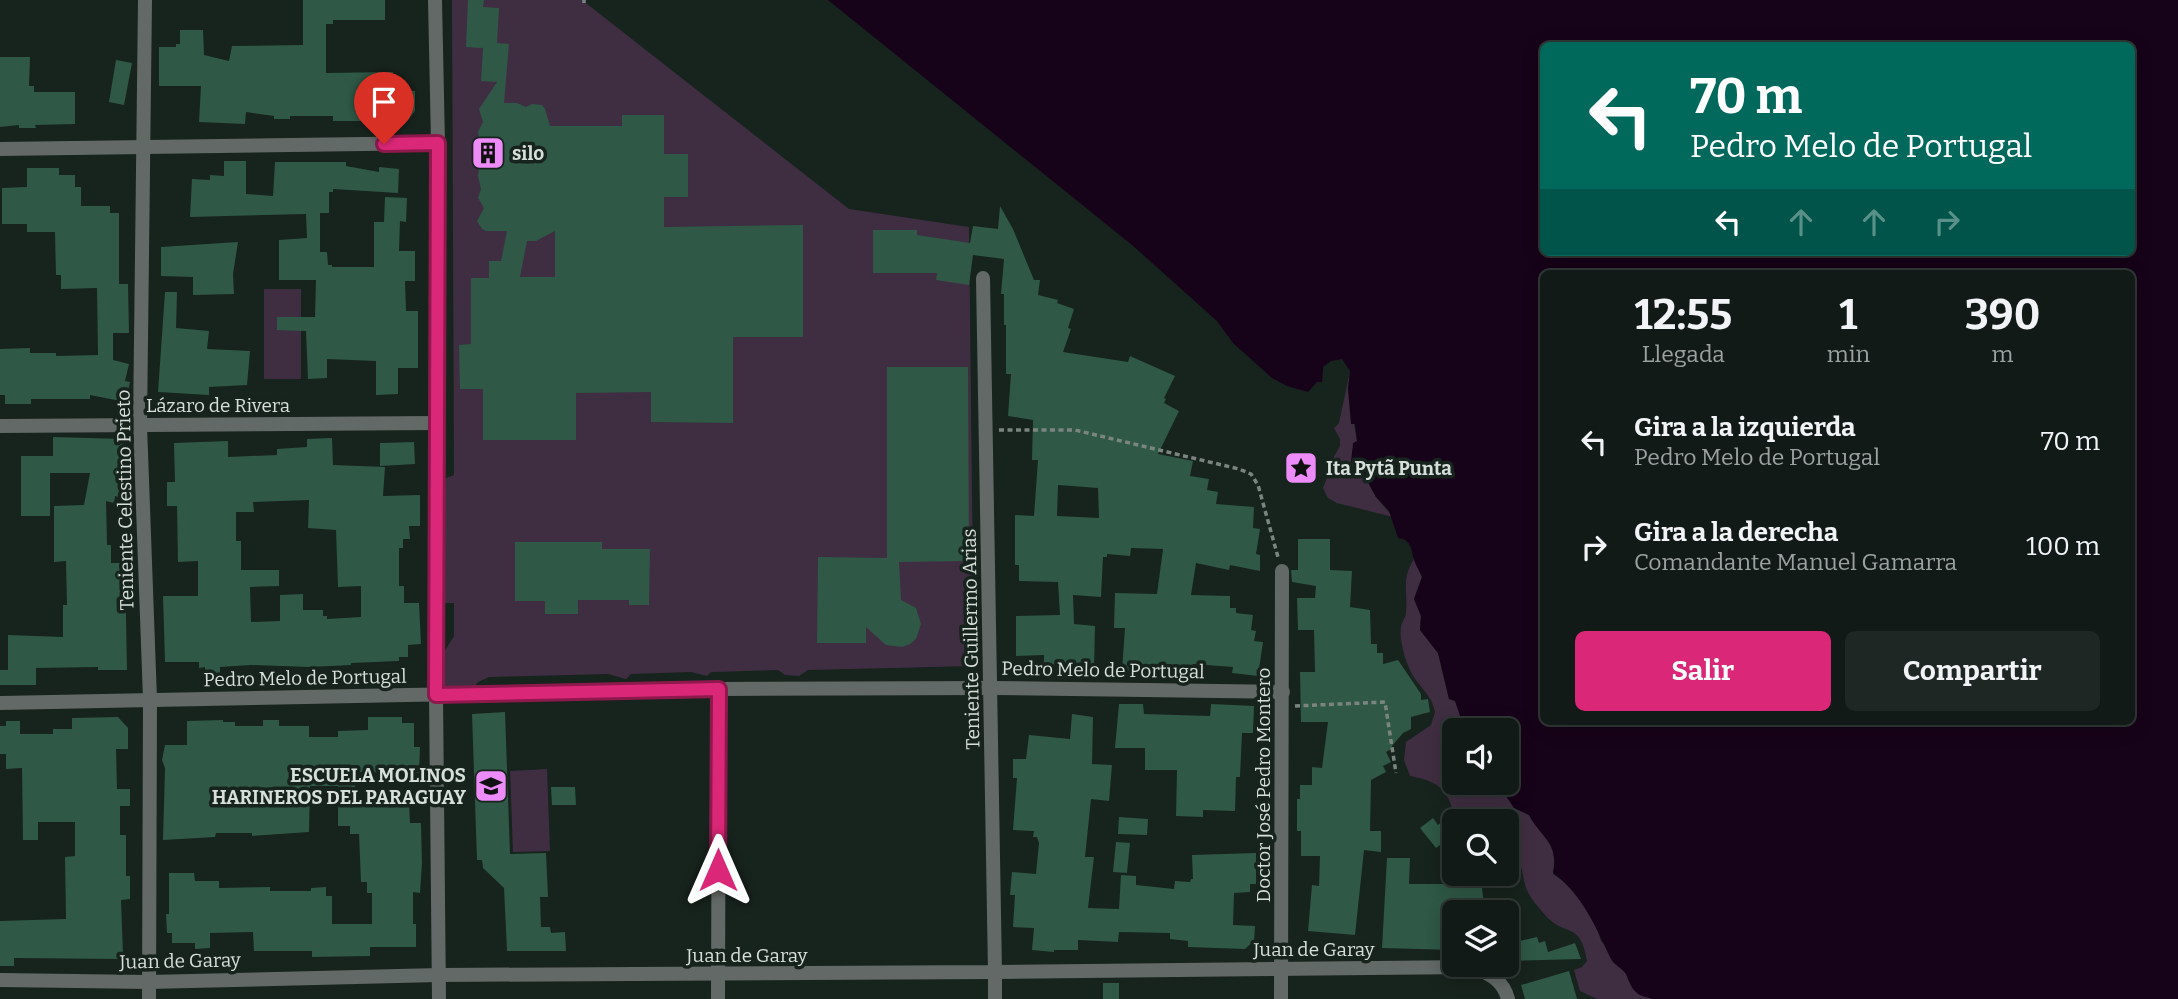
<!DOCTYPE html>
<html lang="es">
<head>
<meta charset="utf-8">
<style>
  body { margin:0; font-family:Bitter,serif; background:#1e2723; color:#f1f3f6; height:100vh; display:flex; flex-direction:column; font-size:26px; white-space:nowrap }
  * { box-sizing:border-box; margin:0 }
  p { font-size:23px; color:#9ca1a1 }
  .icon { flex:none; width:38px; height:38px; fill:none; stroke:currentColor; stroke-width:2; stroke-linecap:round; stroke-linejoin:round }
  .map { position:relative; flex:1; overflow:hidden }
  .panel { position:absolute; left:1540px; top:270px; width:595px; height:455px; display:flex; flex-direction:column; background:#111a16; border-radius:10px; box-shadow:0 4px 18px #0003,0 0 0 2px #303835 }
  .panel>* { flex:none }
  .banner { position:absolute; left:1540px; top:42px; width:595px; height:214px; border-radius:10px; box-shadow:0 4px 18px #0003,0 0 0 2px #303835; background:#00695c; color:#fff; overflow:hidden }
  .tools { position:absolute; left:1442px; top:718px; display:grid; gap:14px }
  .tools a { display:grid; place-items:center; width:77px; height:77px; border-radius:10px; background:#111a16; box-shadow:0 4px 18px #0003,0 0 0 2px #303835; font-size:35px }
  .pin { position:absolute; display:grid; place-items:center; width:60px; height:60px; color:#fff; margin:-72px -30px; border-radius:50% 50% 50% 0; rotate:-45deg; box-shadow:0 0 7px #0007 }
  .pin .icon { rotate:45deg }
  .me { position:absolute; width:77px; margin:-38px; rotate:0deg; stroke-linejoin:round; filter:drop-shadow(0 0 5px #0008) }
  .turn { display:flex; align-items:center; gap:24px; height:147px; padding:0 35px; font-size:32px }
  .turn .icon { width:91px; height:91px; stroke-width:2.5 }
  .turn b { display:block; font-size:49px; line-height:60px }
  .lanes { display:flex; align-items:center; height:66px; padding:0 35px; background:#0003; justify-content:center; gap:35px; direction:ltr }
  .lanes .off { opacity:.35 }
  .eta { display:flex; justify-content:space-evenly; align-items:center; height:119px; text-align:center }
  .eta b { font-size:42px; font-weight:700; line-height:49px }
  .button { display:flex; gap:14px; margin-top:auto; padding:14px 35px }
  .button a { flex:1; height:80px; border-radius:10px; background:#db2777; color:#fff; font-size:28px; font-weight:700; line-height:80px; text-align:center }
  .button a+a { background:#1e2723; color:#f1f3f6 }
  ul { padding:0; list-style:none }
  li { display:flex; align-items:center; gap:21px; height:105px; padding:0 35px }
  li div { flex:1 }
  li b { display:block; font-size:26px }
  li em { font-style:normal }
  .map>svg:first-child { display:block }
  .green { fill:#3f2e41 }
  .water { fill:#170319; fill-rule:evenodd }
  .building { fill:#2f5846; fill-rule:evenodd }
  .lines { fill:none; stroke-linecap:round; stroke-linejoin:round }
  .path { stroke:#7b8580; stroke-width:3.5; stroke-dasharray:5 3.5; stroke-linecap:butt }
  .minor { stroke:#636966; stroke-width:14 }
  .tertiary { stroke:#636966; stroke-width:14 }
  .route-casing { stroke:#8e194d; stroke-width:18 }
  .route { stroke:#db2777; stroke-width:12 }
  .labels { text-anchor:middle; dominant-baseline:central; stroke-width:7; stroke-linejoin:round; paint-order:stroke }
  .poi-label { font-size:19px; font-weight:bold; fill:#d7dfdb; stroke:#17231d; text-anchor:start }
  .street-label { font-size:19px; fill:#d7dfdb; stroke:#17231d }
</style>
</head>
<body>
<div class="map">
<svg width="2178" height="999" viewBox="0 0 2178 999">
  <rect width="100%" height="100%" fill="#17231d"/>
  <!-- green -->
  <g class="green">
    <path d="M452,0H582L849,209L969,227L974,666L808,670L799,676L785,675L778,670L711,672L707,676L691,672L631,674L626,679L608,674L489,677L478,682L472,690L450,692L445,686L440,671L441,657L454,636V603H445L439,599L441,480L454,475Z"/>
    <rect x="264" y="289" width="37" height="90"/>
    <path d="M1350,371L1348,389L1357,442L1351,462L1364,475L1376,497L1393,517L1337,503L1328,498L1323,488L1327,478V469L1340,446V439L1334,428L1339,423Z"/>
    <path d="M1414,559L1422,577L1414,599L1421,616L1420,630L1438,653L1449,699L1455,701L1465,730H1454V782H1497L1514,808L1529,815C1542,839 1559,842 1553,874L1566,883L1579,897L1597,928L1601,941L1608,948L1612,961L1625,971L1629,982L1652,999H1597L1580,991L1574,970L1582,967L1587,961C1581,921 1565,937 1546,916C1540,909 1530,898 1527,890C1522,879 1524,869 1517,859L1512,858L1507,821H1462C1451,811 1453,808 1448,798C1440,782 1425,779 1410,776L1404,760L1406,742L1431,725L1435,712C1432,694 1417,686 1410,670C1405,660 1399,638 1401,627C1402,621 1406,618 1406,612C1408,590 1401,580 1414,559Z"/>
    <path d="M547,769L550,851L513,852L510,771Z"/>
  </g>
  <!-- water -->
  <path class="water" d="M828,0H2178V999H1652C1647,997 1640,996 1637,993C1631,988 1629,981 1626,974C1622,968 1614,965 1611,959C1596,928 1583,895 1553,873C1559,842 1542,839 1529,815L1514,808L1497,782H1507V730H1465L1455,701L1449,699L1438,653L1420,630L1421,616L1414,599L1422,577C1420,572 1416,566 1414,560C1411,549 1412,540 1398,538L1389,511L1376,497L1364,475L1351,462L1353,443L1357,441L1355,424H1351L1348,389L1350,371L1342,359L1331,361L1323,367L1322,382H1317L1308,392L1287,386L1272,378L1233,343L1217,321L1132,245ZM1544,46H2132V252H1544ZM1544,273H2132V721H1544Z"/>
  <!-- building -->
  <g class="building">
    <path d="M303,0H385V20H333V24H326V73L393,72L392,91H415V111L407,121H333V116H290V119H274V116L246,112L245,124L199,122L201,86H159V47H176V44H180V30H203L204,55L229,61L232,46L303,45Z"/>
    <path d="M468,0H484L483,7L499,8L497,43L509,44L504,103H517L526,107L532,104L542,105L545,109L550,126H622V115H664V154H688V197H664V227L803,225V337H733V423L651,422V392L576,393V440H483V389H460L459,345L471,344V278H489V261H501L507,231H486L482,229L477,221L484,208L478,198L481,189L478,176L480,161L477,154L481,144L478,132L483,122L479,109L497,82L481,81L483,48L466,47ZM555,231V277H520L527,241H536Z"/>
    <path d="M0,57H30L29,86H34V92H75V124L35,125L36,128H19V125L0,127Z"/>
    <path d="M116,60L132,63L124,105L109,102Z"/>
    <path d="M224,161H246V194L273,196L275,162H346V166L379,172V167L399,169L398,193L333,189V192H329V213H320V252H327L328,265H332V267H374V222H384L385,197L407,198L406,222L400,221L399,251H415V281H405L406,311H418V368H398V394L376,395V361L327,359V378L308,379L306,331L277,330V317H315L316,280H279V240L307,238L306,214L190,217L192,179L210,180V175L224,176Z"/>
    <path d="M27,168H59V175H75V187H81V206H110V213H119V284H128L129,333H113V360L129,364L125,381L130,382L126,402L90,395V399H31V404H5V395H0V349L30,348V353H56V356L98,355L97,288L61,289V275H56L55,232H27V224H2V188L27,187Z"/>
    <path d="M1000,206L1013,229L1034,280H1040L1038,295L1058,300L1057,303L1074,309L1068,328L1071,329L1063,352L1128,362L1130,356L1175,376L1164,398L1166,399L1164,403L1179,411L1158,454L1193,461L1190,476L1209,479L1207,490L1218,492L1216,504L1254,507L1253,528L1260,529L1256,554L1260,555V571L1230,565L1229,570L1196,563L1191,595L1230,596V608H1236V613L1253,615L1251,630L1256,631L1254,641L1263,642L1258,676L1232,673L1233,667L1193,664V669L1174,668L1173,679L1156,677V673L1122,670L1125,628H1114L1115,593L1157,594L1163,549L1131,548L1130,556L1107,554V557H1103L1101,597L1073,595L1074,624L1095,626L1094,669L1071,668V664L1044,665V655L1016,656V616L1060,615L1058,582L1019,581V565H1015V515L1034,516L1038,460H1032L1033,420L1008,416L1011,374H1006V325H1004V294H1001L1004,259L973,255L969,285L936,280L937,273H873V230H917V235L970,243L973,226L998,229ZM1058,485L1098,488L1099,518L1057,516Z"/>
    <path d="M238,242L233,274L234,294L193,295V277L161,276V247Z"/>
    <path d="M165,292H177L176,328L209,331L207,349L250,351L247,385L209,387V395L158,392Z"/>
    <path d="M887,367H968L969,561L899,562L901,600L916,608L921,624L916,639L910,644L902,647L886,645L866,627V643H817L818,557L887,558Z"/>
    <path d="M53,437L124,439V464L118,497L115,496L114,503L106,501L107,545H111V563H125L127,670H98V667L36,668V685H0V670H8V635L63,637V605H67L66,561L54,562V506L84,505L90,473H50V516H21V456H53Z"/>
    <path d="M332,438L333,465L385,467L383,496L420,495V526H409L410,539H403V548H399V586H404V603H419L421,644L408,645V657H399V661L351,663V665L309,667L251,665L220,667V677H205V667L199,668V662H165L163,596H198V561L178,562L177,506H167V482H175L174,443L228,441V457L277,455V449L307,447V439ZM309,500L308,528L336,530L338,587L361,586V617L327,619V616H323V610H303V594L280,595V621L251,622L250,587L279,586V570H241V541H236V512H254L253,502Z"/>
    <path d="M414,442L415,464L380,466V443Z"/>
    <path d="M1298,539H1330V570L1352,571L1350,607L1370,610L1371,644H1377V653H1383V664L1398,660L1421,694V700L1428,699L1430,712L1411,717V729L1403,733L1392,746L1393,748L1386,752L1391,762L1383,766L1386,772L1371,780L1370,831H1381V852L1364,850L1355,935L1308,931L1312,885L1319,886L1320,856H1301V831H1297V799H1300V785H1312V767L1322,768L1328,722H1301L1300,672H1315L1314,630H1298L1297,598H1315L1316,586L1292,582L1291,570H1298Z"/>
    <path d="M515,542H602V549H650L649,605H629V600H578V614H545V601H515Z"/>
    <path d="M1119,704H1143L1144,714L1210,716L1211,704L1254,706L1253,733H1242L1240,777H1236L1235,811L1203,810V817L1176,816L1177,770H1145V748H1115Z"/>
    <path d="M505,712L510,854L546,853L548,897H540L541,927H550L551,933L565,932L566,951H507L504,888L483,868L482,860H477L472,714Z"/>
    <path d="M1072,714L1093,717L1092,764L1112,765L1109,801L1091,799L1085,857H1094L1088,908L1119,909L1121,875L1136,876V885L1174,889L1175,881L1190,882L1191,879H1193L1192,855L1256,853V884H1250V892L1234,893L1233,925L1255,926L1254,941L1245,949L1188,947V941L1170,939V933L1119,932L1118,942L1078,940V950H1054V952L1032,950L1034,928L1013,927L1015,895H1010L1012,872L1036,874L1039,843L1037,837H1033L1034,831L1013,830L1017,778H1013V759H1026L1029,735L1070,739Z"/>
    <path d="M118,717L128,728V749H116L117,789H130V806H120V835H126V876H130V899L121,900L123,954L119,959L14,958V966H0V921L66,919L65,857L75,856V822H38V840H23L22,768L6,769V754H0V726H6V721H20V734H53V729H72V718Z"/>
    <path d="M368,717H402V723H414V747H420L419,773L355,772V803H409L410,823H421L422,863L420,893L413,892V924H416V947H370V956L312,957V951H254L253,932L210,933V948L195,949V943H172V933H167L166,914H169V873H194L195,881H219V888L270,887V891H311V888L326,887V896H332V924H372V893H367V882H361L359,834H350V826H338V786H310L309,832L252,836V833H216L215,837L163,840L165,768L162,760L165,745H187V721L223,720V722H235V726H263V720H279V726H309V737H338V731L368,730Z"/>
    <path d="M551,787H575L576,805H552Z"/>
    <path d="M1119,817L1148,819L1147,835L1118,834Z"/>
    <path d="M1433,818L1438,825L1443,821L1454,835V862L1440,845L1436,848L1420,828Z"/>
    <path d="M1116,842L1130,843L1127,873L1113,872Z"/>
    <path d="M1387,858H1410L1409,884H1460L1457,873H1480L1485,912H1454V950L1382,948Z"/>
    <path d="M1537,937L1539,943L1545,941L1548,952L1575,943L1581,959L1507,961V944Z"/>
    <path d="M1569,971L1577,999H1525L1521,985Z"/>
    <rect x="1103" y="983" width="16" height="16"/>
  </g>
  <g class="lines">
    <!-- path -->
    <g class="path">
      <path d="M584,3V0"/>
      <path d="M999,430H1075L1239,469L1251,474L1258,485L1278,557"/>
      <path d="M1295,706L1385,702L1396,773"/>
    </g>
    <!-- minor -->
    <g class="minor">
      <path d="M145,0L140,425L150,699L149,999"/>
      <path d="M435,0L438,143L436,695L439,999"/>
      <path d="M0,149L438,143"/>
      <path d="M0,426L436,423"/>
      <path d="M0,703L719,689L991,688L1283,692"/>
      <path d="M0,980L148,982L439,975L995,972L983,278"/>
      <path d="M718,999L719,689"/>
      <path d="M1281,999L1282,571"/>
    </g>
    <!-- tertiary -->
    <path class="tertiary" d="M995,999V972L1473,967C1490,974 1503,980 1508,999"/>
  </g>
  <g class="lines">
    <defs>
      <path id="route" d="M384,144L438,143L436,695L719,689L718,870"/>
    </defs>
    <!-- route casing -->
    <use href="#route" class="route-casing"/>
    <!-- route -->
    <use href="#route" class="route"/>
  </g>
  <!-- icons -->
  <defs>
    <symbol id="building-square" viewBox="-11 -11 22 22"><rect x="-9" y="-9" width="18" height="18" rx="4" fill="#ed8cf9" stroke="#17231d"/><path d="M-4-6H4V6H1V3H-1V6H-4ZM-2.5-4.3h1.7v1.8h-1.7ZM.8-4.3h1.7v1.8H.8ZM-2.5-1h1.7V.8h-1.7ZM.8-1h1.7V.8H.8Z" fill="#111"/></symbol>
    <symbol id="sight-square" viewBox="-11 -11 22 22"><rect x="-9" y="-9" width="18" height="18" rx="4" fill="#ed8cf9" stroke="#17231d"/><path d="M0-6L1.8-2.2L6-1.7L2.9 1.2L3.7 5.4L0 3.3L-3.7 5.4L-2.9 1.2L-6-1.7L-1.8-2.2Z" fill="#111"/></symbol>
    <symbol id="school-square" viewBox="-11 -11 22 22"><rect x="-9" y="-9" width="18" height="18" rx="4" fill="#ed8cf9" stroke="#17231d"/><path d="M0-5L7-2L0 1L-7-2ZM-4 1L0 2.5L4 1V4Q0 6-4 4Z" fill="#111"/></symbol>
  </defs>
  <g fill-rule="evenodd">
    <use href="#building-square" x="469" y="134" width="38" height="38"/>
    <use href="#sight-square" x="1282" y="449" width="38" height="38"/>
    <use href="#school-square" x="472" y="767" width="38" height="38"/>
  </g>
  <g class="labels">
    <!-- poi labels -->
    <g class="poi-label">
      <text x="512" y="153">silo</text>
      <text x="1326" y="468">Ita Pytã Punta</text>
      <text x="466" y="775" text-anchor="end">ESCUELA MOLINOS<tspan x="466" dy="22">HARINEROS DEL PARAGUAY</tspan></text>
    </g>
    <!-- street labels -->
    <g class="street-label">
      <text x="218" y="405">Lázaro de Rivera</text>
      <text transform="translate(125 500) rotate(-91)">Teniente Celestino Prieto</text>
      <text transform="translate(971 639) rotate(-91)">Teniente Guillermo Arias</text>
      <text transform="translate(1103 670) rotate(1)">Pedro Melo de Portugal</text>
      <text transform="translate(305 678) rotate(-1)">Pedro Melo de Portugal</text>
      <text transform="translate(1263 785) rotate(-90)">Doctor José Pedro Montero</text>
      <text x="1314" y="949">Juan de Garay</text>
      <text x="747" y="955">Juan de Garay</text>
      <text transform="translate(180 961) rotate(-1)">Juan de Garay</text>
    </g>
  </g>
</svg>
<div class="tools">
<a><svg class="icon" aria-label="sound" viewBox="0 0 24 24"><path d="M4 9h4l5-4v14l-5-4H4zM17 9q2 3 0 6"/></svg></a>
<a><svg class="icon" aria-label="search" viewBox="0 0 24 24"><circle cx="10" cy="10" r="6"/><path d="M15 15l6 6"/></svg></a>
<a><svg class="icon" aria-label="layers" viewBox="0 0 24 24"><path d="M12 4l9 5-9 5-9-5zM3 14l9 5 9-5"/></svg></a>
</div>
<div class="pin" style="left:384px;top:144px;background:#d93025"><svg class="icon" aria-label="arrive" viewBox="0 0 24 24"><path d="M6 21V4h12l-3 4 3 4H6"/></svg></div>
<svg class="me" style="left:718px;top:870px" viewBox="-20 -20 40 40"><path d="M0-17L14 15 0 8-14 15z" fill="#db2777" stroke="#fff" stroke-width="4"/></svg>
<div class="banner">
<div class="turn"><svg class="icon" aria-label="left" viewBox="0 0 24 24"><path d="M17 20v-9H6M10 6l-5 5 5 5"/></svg><div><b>70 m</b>Pedro Melo de Portugal</div></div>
<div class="lanes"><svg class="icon" aria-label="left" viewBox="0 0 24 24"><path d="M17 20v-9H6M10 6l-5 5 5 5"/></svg><svg class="icon off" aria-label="ahead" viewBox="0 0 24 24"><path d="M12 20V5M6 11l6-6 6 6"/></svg><svg class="icon off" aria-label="ahead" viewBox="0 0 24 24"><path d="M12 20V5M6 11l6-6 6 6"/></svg><svg class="icon off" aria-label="right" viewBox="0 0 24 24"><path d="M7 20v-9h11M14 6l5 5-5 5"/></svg></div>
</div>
<section class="panel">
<div class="eta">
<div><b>12:55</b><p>Llegada</p></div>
<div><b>1</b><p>min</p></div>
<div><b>390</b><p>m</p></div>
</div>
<ul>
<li><svg class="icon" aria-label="left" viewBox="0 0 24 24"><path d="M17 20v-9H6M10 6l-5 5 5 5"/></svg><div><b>Gira a la izquierda</b><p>Pedro Melo de Portugal</p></div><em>70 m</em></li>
<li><svg class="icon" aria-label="right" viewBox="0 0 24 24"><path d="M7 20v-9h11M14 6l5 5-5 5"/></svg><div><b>Gira a la derecha</b><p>Comandante Manuel Gamarra</p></div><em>100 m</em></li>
</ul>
<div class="button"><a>Salir</a><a>Compartir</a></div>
</section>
</div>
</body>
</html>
